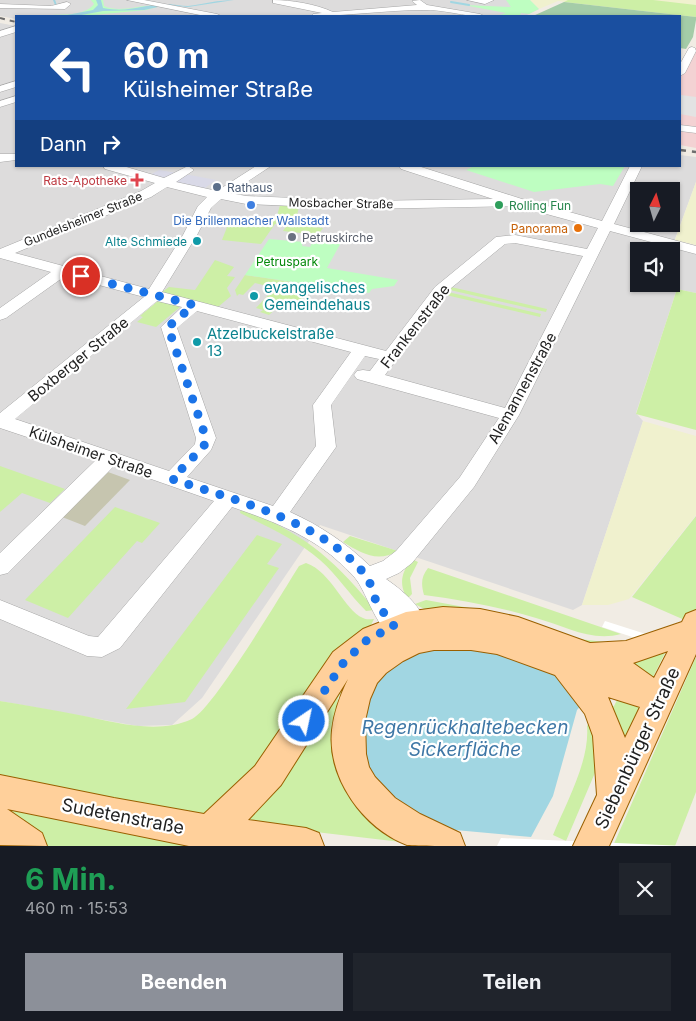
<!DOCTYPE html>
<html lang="de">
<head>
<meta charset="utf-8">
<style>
  body { margin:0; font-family:Inter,sans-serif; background:#20242c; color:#f1f3f6; height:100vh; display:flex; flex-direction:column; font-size:19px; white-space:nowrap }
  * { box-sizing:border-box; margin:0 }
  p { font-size:16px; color:#9ea1a6 }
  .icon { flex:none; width:28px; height:28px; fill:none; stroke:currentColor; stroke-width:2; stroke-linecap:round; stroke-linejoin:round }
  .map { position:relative; height:846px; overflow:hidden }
  .panel { display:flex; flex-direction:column; background:#171b24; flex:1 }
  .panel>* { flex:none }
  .top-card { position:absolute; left:15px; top:15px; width:666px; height:152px; border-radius:0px; box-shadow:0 1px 4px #0004; background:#1a4fa0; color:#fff; overflow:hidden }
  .needle { width:32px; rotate:5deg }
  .controls { position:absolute; left:630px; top:182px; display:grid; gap:10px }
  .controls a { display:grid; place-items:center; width:50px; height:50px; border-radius:0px; background:#171b24; box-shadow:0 1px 4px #0004; font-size:25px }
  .pin { position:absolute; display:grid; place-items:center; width:42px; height:42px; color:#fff; margin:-21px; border:2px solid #fff; border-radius:50%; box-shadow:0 1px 5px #0007 }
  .me { position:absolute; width:55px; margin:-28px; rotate:34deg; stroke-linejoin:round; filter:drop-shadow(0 0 4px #0008) }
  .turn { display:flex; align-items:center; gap:18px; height:105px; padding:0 25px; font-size:22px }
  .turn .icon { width:65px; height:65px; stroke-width:2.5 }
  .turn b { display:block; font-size:35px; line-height:42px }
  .then { display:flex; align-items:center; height:48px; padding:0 25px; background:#0003; gap:10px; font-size:19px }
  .round { display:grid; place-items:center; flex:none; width:52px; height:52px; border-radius:0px; background:#20242c }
  .head { display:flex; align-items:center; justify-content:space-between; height:85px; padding:0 25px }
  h1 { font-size:30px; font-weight:700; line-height:38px; color:#1e9e55 }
  .cta { display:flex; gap:10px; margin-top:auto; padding:10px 25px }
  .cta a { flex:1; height:58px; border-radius:0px; background:#8c9099; color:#fff; font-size:20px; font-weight:700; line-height:58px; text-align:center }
  .cta a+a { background:#20242c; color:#f1f3f6 }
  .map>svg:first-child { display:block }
  .residential { fill:#dddcdc; fill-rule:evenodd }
  .commercial { fill:#f3d2d3 }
  .construction { fill:#c6c5af }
  .farmland { fill:#f0f1ce }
  .grass { fill:#cdefa6 }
  .cemetery { fill:#a4cca8 }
  .park { fill:#befec1 }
  .parking { fill:#e3e3e3 }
  .plaza { fill:#d9d9e7 }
  .water { fill:#a1d6e2 }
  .pier { fill:#fff }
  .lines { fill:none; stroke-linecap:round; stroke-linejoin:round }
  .stream { stroke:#a1d6e2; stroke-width:2 }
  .minor-casing { stroke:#a6a6a6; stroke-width:1 }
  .major-casing { stroke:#9a6000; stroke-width:2 }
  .minor { fill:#fff; fill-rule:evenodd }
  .major { fill:#ffd09b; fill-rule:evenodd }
  .rail-far1 { stroke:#6d6d6d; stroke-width:2; stroke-dasharray:5 5; stroke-linecap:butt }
  .rail { stroke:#6d6d6d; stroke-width:2.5; stroke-dasharray:6 6; stroke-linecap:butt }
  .route { stroke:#1a73e8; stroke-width:9; stroke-dasharray:0 16.2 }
  .health-dot { fill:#e0444e; stroke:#fff; stroke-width:2 }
  .service-dot { fill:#5c6f8a; stroke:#fff; stroke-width:2 }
  .shop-dot { fill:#3f7fe0; stroke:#fff; stroke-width:2 }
  .leisure-dot { fill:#2e9e5b; stroke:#fff; stroke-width:2 }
  .food-dot { fill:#e8710a; stroke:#fff; stroke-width:2 }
  .worship-dot { fill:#6b7280; stroke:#fff; stroke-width:2 }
  .culture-dot { fill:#0f9aa8; stroke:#fff; stroke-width:2 }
  .labels { text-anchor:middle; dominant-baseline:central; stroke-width:4.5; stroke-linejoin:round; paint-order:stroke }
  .far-health-label { font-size:12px; fill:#be3a42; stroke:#fff; text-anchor:end }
  .far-service-label { font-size:12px; fill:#4e5e75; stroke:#fff; text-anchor:start }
  .far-street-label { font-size:12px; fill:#1f1f1f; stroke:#fff }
  .far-leisure-label { font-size:12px; fill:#27864d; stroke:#fff; text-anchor:start }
  .far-shop-label { font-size:12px; fill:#366cbe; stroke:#fff }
  .far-food-label { font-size:12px; fill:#c56008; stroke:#fff; text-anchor:end }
  .far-worship-label { font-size:12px; fill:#5b616d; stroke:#fff; text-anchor:start }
  .far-culture-label { font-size:12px; fill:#0d838f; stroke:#fff; text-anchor:end }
  .far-park-label { font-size:12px; fill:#028808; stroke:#fff }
  .culture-label { font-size:15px; fill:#0d838f; stroke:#fff; text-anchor:start }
  .street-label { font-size:15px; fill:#1f1f1f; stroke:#fff }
  .near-street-label { font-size:18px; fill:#1f1f1f; stroke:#fff }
  .near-water-label { font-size:19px; font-style:italic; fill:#3e77a6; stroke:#fff }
</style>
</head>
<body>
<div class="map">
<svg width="696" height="846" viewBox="0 0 696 846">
  <rect width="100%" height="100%" fill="#f1ece4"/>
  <!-- residential -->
  <g class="residential">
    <path d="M0,0H530L539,9L525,16H16V19L0,16Z"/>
    <path d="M0,23L16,26V166H680V155L696,157V182L672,247L696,254V293L677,289L636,413L643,421L582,605L573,610L320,525L202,698L172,725L137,726L0,701ZM639,191H671V224H639ZM639,251H671V284H639Z"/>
  </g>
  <!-- commercial -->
  <path class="commercial" d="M688,51L696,52V148L680,145V65Z"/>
  <!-- construction -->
  <path class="construction" d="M108,472L130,480L85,526L62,517Z"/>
  <!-- farmland -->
  <g class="farmland">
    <path d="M530,0H696V17L558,1L539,9Z"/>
    <path d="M696,182V245L675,240Z"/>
    <path d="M643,421L696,436V515L629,599L608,605H582Z"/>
  </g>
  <!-- grass -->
  <g class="grass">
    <path d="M568,0H653L696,5V17L564,2Z"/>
    <path d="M280,205L299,206L295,225L323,228L318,235L283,231L287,225L275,224L261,244L222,240L231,217L246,218L247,221H263L264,217L277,216Z"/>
    <path d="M215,260L234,267L227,276L235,277L227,288L231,296L218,307L162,292L169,287L195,290Z"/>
    <path d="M245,275L311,285L298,305L283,302L269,315L260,312L263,310L256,308L275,288L255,283L243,295L239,294L237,296L235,290Z"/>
    <path d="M451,287L547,309L546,312L450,290Z"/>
    <path d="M677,289L696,293V430L636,414Z"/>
    <path d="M448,292L541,314L540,317L446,295Z"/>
    <path d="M158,301L180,307L156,327L137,322L143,317L140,316Z"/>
    <path d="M0,466L65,489L50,503L22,493L0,512Z"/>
    <path d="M115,507L160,523L142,543L137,541L68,618L25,600Z"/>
    <path d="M241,509C300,530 337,561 375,610L366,611C350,595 337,575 320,560C296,539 267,527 240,513Z"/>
    <path d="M696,516V625L632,597Z"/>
    <path d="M257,535L282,544L267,564L279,568L185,702L126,709Z"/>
    <path d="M350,536L398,551C377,563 361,553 343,542Z"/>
    <path d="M412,559L418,562L410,578L412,594L407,599C399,583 401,573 412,559Z"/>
    <path d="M306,563C332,572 344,610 363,618C366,620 371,619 374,619L371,625L362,633L255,779L207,813L181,816L0,780V701C26,705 53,710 79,715C115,722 157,735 192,719C213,709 282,593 299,566Z"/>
    <path d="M428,568L621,634C591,642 565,626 536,618C500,607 462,600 424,595C421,584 421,577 428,568Z"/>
    <path d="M426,600L475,609L535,623L579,639L614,643L589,645L426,610L415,604Z"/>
    <path d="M666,651L652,679L632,670L635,664L633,659Z"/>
    <path d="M696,657V792L675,846H613Z"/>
    <path d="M352,674L338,698L335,728L401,842L239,823Z"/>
    <path d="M620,694L641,705L622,745L608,709L614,706Z"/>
    <path d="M595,716L597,768L566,841L553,835C566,803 590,761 587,726Z"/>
    <path d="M0,807L157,839L209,846H46L32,833Z"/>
  </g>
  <!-- cemetery -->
  <path class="cemetery" d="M564,2L696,17V20L693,37L686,49L680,48V16H533Z"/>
  <!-- park -->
  <g class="park">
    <path d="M91,0H103L104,6C121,14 143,3 160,6L146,10L94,15L43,16C59,13 83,18 94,4Z"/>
    <path d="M506,0H530L539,9L529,14L521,13L520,16H498L506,13L464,5L511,7Z"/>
    <path d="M474,166H625L613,186L600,184L534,192L466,170Z"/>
    <path d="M316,235L343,239L327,268L398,280L394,286L372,289L369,293L245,275L269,239L303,242L302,246L310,247Z"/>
  </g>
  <!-- parking -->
  <path class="parking" d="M681,95L696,97V117L680,114Z"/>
  <!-- plaza -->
  <path class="plaza" d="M159,170L195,176L216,180L202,190L148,176Z"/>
  <!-- water -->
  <g class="water">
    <path d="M96,0H101L103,8C128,13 142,5 165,4C173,4 181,6 188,6C204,4 218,0 234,0L188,7L167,5L144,10L103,11L76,16H62L93,10L98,5Z"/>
    <path d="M471,644L544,664L585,701L577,710L553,796L531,837L444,829L409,816L375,785L358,749L371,689L390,664L412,652Z"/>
  </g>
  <!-- pier -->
  <g class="pier">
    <path d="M605,621L696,650V658L602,627Z"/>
    <path d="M501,838L685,846H497Z"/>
  </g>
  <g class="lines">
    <!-- stream -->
    <g class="stream">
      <path d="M54,0L56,5L59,6"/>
      <path d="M451,2L469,5"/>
    </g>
    <defs>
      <g id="minor">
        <path d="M127,0H144L217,14L221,16H205Z"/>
        <path d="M273,0C291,0 316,4 333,12L417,5L412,1L420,0L427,5L480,14L484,16C464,17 444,9 423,10C386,10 349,16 312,16L313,14L322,13L273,3Z"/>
        <path d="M467,0H494L485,4Z"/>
        <path d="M67,2L71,4L65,9L0,8V4L51,6Z"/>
        <path d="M16,26V32L0,37V31Z"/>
        <path d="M692,47L695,48L696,51L685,73L680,76V64L689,48Z"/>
        <path d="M16,81V87L0,92V86Z"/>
        <path d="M16,96V102L0,107V101Z"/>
        <path d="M680,125L696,127V133L680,131Z"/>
        <path d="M0,154H16V160L0,162Z"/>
        <path d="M103,166H123L164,178L188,166L194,170L176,182L217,191L256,166H271L230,193L246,196L363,201L493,199L401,169L399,166H418L522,199L602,221L630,166H642L614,224L696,246V254L610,231L519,415L474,487L412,563L399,573L386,579C405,592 436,617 423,643C385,656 373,606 358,582C352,573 340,563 331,555C302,532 267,519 232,507L120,648L102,657L87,656L0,619V600L89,636L98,637L214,501L114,466L8,573L0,575V553L96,460L0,428V413L144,297L65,276L6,318L0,320V308L51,272L0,258V249L141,191L155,183L105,169ZM167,187L207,197L198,206L183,235L149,289L15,253L151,197ZM221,199L246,204L363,209L517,206L598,228L587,249L515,235L496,237L435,287L386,351L162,292L197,235L211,208ZM515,243L583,256L505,408L385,375L445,293L505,244ZM157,301L182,307L161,327L196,438L195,444L169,471L15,419ZM197,311L351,352L313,405L316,446L273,506L187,477L211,450L216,438L177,328ZM365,356L379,359L370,371L363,370L357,371L354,375L357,379L499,418L460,477L396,551L383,561L370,566C346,543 321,526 290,512L336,447L331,405Z"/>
      </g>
      <path id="major" d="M443,607L480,609L518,617L590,643L626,641L682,622L686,614L696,610V654L609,846H573L597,795L593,736L585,714L555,675L497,654L471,650H434L419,653L403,661L386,673L377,683L370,699L365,721L366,754L369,767L375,777L395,798L420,814L460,833L465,846C452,846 417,846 407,845C363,828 327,778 332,730C334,712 340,696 348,679L281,785L248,820L306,828L319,833L324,846H189L7,809L42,833L47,846L0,845V775L114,798L204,814L255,766L333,652L363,629L406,612ZM668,651L654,678L633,663L636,662ZM608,697L640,707L625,738Z"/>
    </defs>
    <!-- minor casing -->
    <use href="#minor" class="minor-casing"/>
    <!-- major casing -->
    <use href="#major" class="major-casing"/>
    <!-- minor -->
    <use href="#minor" class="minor"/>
    <!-- major -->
    <use href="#major" class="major"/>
    <!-- rail-far1 -->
    <path class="rail-far1" d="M0,18L16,22"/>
    <!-- rail -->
    <path class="rail" d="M680,150L696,152"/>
  </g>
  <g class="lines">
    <!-- route -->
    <path class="route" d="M81,276L194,305L168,327L206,438L204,446L172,479C234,500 325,522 366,576C371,583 373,593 376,601C381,610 388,618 394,626L367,640L344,662L304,721"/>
  </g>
  <!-- markers -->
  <path class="health-dot" d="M134.5 172.5h5v5h5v5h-5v5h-5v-5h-5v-5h5z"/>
  <circle class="service-dot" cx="217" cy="187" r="5"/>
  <circle class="shop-dot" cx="251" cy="205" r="5"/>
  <circle class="leisure-dot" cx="499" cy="205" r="5"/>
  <circle class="food-dot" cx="578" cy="228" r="5"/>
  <circle class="worship-dot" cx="292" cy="237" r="5"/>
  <g class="culture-dot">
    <circle cx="197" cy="241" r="5"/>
    <circle cx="254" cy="296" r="5"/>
    <circle cx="197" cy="342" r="5"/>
  </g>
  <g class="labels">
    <!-- far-health labels -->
    <g class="far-health-label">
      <text x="127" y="180">Rats-Apotheke</text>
    </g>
    <!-- far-service labels -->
    <g class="far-service-label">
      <text x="227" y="187">Rathaus</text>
    </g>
    <!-- far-street labels -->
    <g class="far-street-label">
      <text transform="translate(341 203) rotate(1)">Mosbacher Straße</text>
      <text transform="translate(83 219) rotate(-22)">Gundelsheimer Straße</text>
    </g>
    <!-- far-leisure labels -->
    <g class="far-leisure-label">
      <text x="509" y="205">Rolling Fun</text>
    </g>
    <!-- far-shop labels -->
    <g class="far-shop-label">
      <text x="251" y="220">Die Brillenmacher Wallstadt</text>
    </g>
    <!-- far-food labels -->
    <g class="far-food-label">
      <text x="568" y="228">Panorama</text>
    </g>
    <!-- far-worship labels -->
    <g class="far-worship-label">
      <text x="302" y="237">Petruskirche</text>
    </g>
    <!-- far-culture labels -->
    <g class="far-culture-label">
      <text x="187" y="241">Alte Schmiede</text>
    </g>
    <!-- far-park labels -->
    <g class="far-park-label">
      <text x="287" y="261">Petruspark</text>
    </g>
    <!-- culture labels -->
    <g class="culture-label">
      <text x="264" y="287">evangelisches<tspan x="264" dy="17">Gemeindehaus</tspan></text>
      <text x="207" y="333">Atzelbuckelstraße<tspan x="207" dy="17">13</tspan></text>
    </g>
    <!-- street labels -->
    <g class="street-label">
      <text transform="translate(415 326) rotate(-52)">Frankenstraße</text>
      <text transform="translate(78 359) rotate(-39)">Boxberger Straße</text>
      <text transform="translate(522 388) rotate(-61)">Alemannenstraße</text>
      <text transform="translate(91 452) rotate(19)">Külsheimer Straße</text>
    </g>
    <!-- near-street labels -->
    <g class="near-street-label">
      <text transform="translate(637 748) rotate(-65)">Siebenbürger Straße</text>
      <text transform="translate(123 816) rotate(11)">Sudetenstraße</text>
    </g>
    <!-- near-water labels -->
    <g class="near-water-label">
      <text x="465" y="727">Regenrückhaltebecken<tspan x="465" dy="22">Sickerfläche</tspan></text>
    </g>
  </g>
</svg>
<div class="controls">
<a><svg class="needle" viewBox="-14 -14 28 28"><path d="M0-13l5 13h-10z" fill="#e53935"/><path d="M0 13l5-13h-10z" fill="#9ea1a6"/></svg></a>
<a><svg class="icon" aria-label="sound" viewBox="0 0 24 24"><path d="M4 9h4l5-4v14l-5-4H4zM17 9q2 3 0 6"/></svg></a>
</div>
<div class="pin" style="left:81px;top:276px;background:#d93025"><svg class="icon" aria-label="arrive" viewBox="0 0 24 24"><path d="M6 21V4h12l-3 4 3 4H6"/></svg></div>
<svg class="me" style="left:304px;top:721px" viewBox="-20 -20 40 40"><circle r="17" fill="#1a73e8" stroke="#fff" stroke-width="3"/><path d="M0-11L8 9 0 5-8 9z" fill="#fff"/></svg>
<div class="top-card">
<div class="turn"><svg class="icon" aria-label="left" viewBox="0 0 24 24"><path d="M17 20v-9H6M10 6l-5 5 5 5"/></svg><div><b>60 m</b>Külsheimer Straße</div></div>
<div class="then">Dann<svg class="icon" aria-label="right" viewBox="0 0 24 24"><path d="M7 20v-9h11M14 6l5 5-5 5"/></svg></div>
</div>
</div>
<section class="panel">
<div class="head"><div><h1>6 Min.</h1><p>460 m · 15:53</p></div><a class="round"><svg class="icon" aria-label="close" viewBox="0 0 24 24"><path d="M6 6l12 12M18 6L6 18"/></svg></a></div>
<div class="cta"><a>Beenden</a><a>Teilen</a></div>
</section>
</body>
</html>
